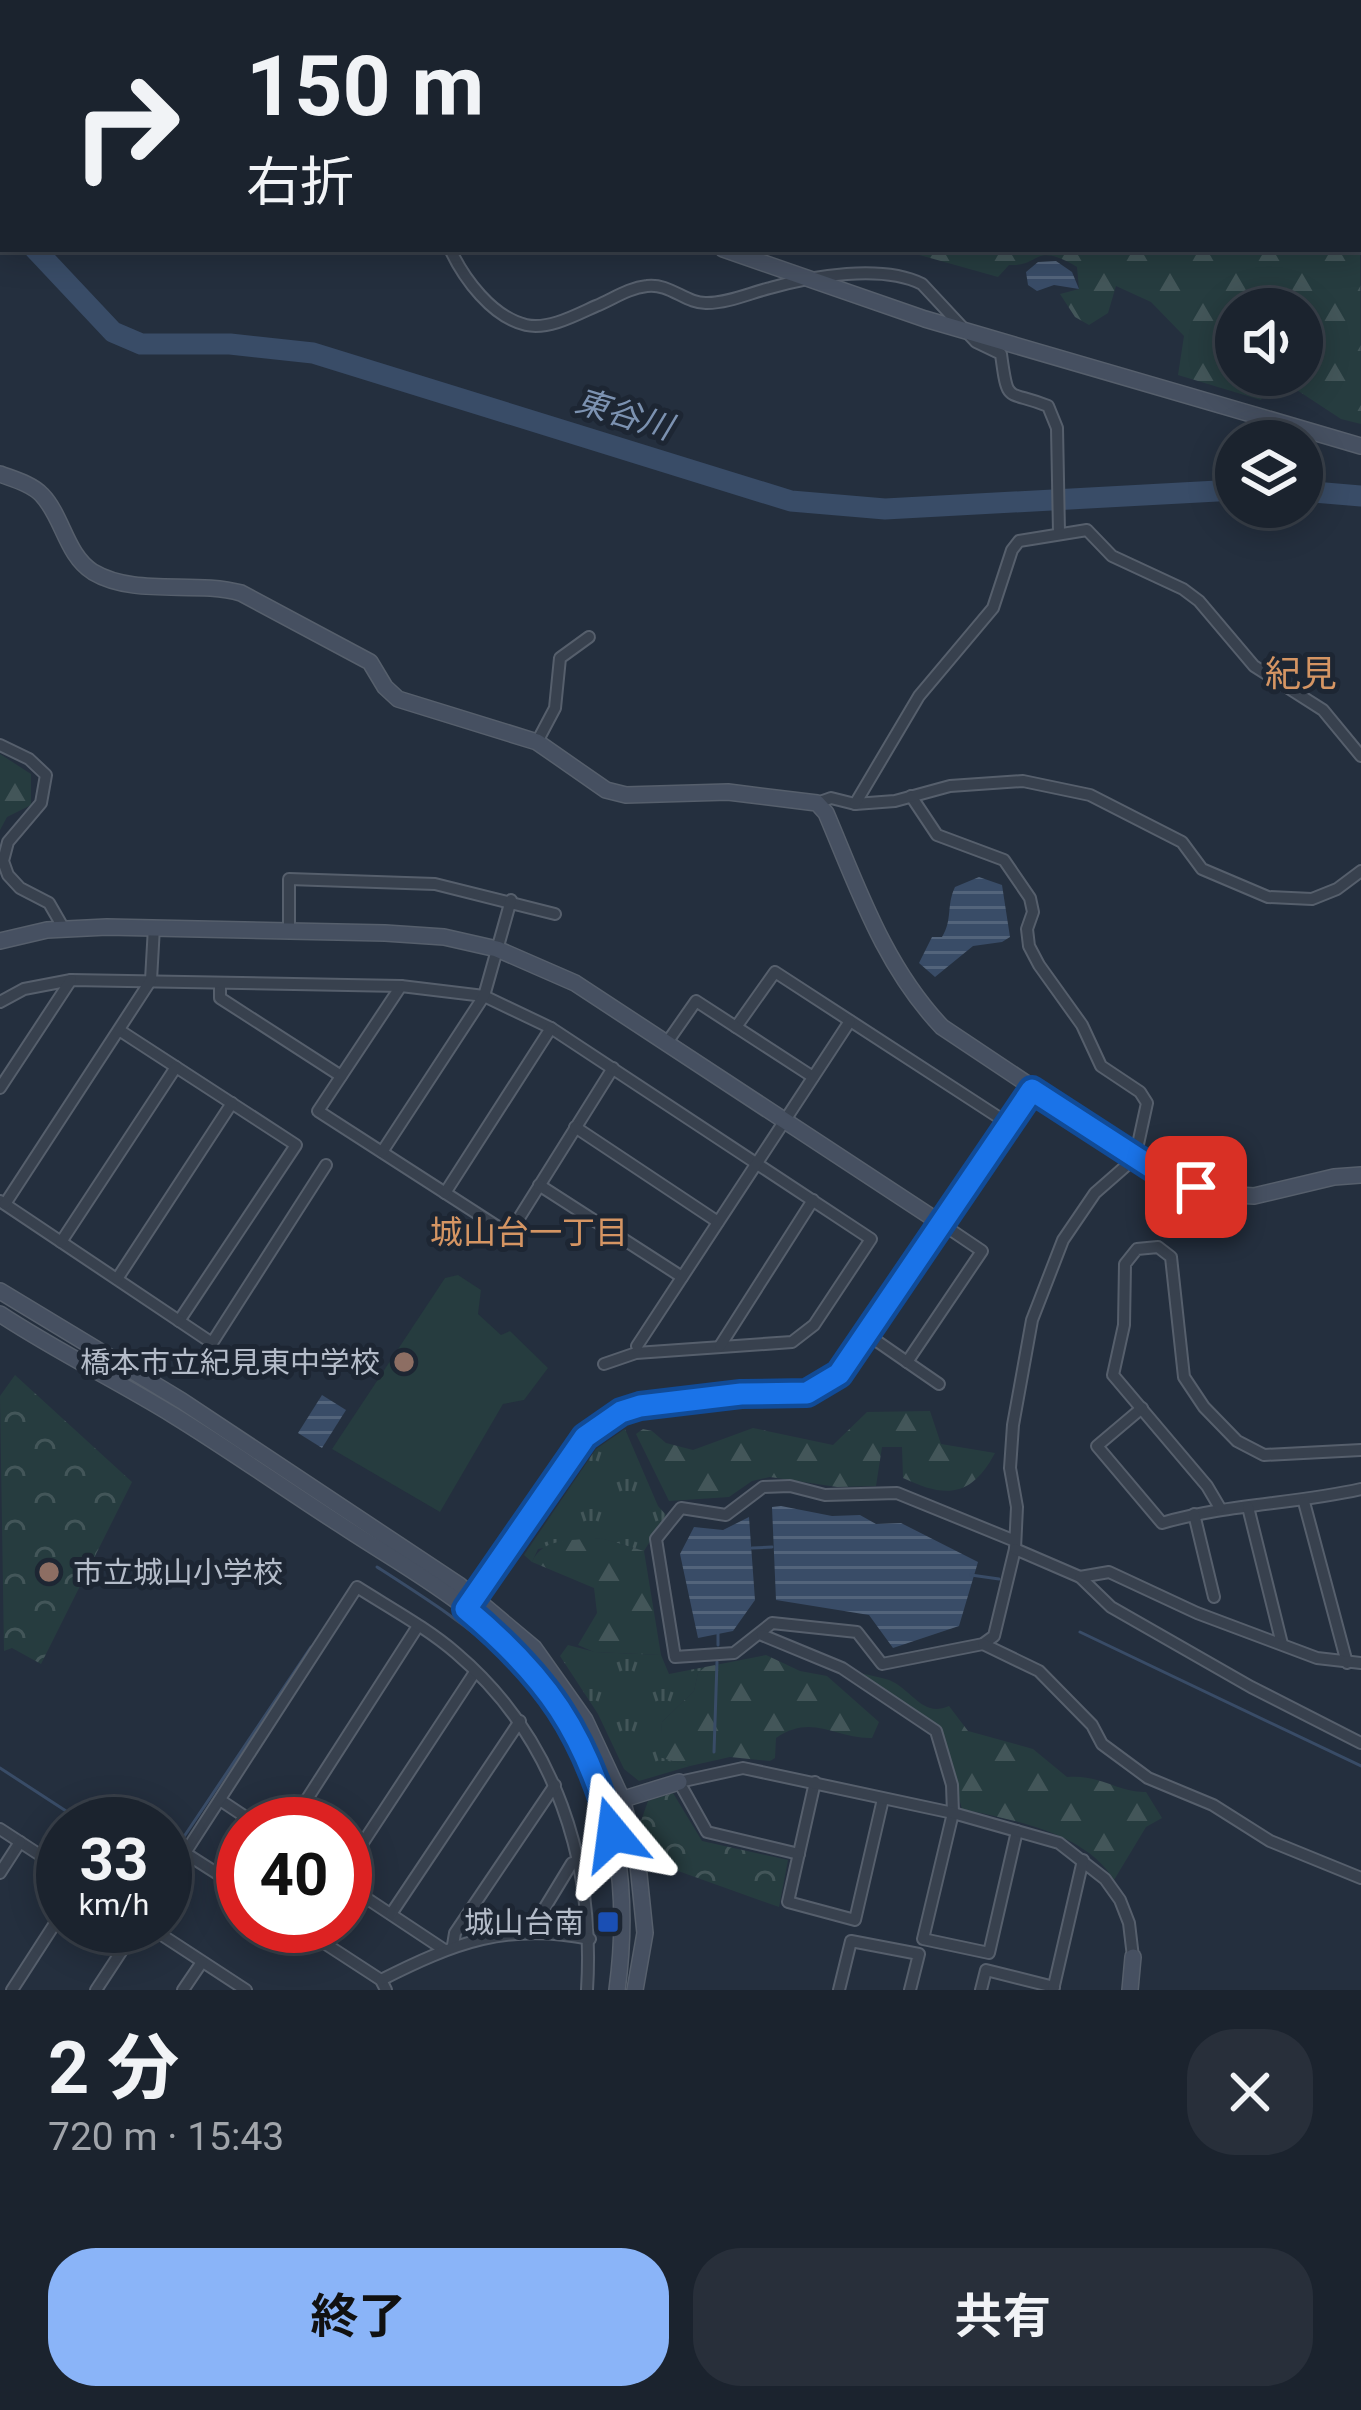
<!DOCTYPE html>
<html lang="ja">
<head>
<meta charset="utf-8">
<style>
  body { margin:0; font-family:Roboto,"Noto Sans JP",sans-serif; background:#282f3a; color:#f1f3f6; height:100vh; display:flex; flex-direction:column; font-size:45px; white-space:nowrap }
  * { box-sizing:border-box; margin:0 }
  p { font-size:39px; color:#a0a4aa }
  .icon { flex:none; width:66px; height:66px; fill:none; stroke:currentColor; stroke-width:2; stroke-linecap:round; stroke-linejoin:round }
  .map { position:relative; height:1990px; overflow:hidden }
  .side { display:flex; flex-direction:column; background:#1b232e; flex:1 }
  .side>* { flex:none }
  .hud { position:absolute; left:0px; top:0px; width:1362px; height:252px; box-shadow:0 6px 30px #0003,0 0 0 3px #39404a; background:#1b232e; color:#f1f3f6; overflow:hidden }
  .tools { position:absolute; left:1215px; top:288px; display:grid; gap:24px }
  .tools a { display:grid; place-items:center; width:108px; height:108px; border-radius:50%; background:#1b232e; box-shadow:0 6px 30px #0003,0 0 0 3px #39404a; font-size:60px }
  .speed { position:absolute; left:36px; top:1797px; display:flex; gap:24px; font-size:60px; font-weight:700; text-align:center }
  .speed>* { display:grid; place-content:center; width:156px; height:156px; border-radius:50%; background:#1b232e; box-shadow:0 6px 30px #0003,0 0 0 3px #39404a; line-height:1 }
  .speed small { font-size:30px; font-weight:400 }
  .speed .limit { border:18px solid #d22; background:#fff; color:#111 }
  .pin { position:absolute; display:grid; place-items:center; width:102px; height:102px; color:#fff; margin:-51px; border-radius:24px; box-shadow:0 6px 18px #0006 }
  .me { position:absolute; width:132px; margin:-66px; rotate:344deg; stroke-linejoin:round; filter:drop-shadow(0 0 9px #0008) }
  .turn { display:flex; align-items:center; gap:42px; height:252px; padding:0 48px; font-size:54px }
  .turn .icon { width:156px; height:156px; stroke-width:2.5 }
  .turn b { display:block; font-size:84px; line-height:102px }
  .round { display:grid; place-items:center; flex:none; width:126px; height:126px; border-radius:48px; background:#282f3a }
  .overview { display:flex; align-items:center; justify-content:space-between; height:204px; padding:0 48px }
  h1 { font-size:72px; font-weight:700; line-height:90px }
  .cta { display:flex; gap:24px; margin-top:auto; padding:24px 48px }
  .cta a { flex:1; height:138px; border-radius:48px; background:#8ab4f8; color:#111; font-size:48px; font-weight:700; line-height:138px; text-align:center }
  .cta a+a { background:#282f3a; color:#f1f3f6 }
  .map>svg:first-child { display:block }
  .grass { fill:url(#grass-tufts) }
  .forest { fill:url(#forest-firs) }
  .park { fill:url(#park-crowns) }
  .pitch { fill:#263c3f }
  .water { fill:url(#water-rules) }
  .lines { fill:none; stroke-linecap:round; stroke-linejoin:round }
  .stream { stroke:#394c67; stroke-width:3 }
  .river { stroke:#394c67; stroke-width:21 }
  .street-casing { stroke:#565f6c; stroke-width:14 }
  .secondary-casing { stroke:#565f6c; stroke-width:18 }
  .street { stroke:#38414e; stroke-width:10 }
  .secondary { stroke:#465061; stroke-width:15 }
  .route-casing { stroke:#114b97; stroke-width:30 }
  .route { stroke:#1a73e8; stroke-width:21 }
  .education-dot { fill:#8d6e63; stroke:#1d2633; stroke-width:4.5 }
  .transit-dot { fill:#1a4fb4; stroke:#1d2633; stroke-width:4.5 }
  .labels { text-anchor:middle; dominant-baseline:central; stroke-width:10; stroke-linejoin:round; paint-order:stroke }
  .poi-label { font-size:30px; fill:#b4bcc9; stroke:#1d2633; text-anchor:end }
  .water-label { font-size:33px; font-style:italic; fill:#7c92b1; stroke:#1d2633 }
  .neighbourhood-label { font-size:33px; fill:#d59563; stroke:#1d2633 }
  .quarter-label { font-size:36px; fill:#d59563; stroke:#1d2633 }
</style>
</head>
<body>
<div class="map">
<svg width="1361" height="1990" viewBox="0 0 1361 1990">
  <defs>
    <pattern id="grass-tufts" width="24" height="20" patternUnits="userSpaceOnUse" patternTransform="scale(3)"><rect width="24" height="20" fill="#263c3f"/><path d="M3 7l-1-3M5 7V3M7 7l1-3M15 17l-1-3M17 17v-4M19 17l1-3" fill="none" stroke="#435659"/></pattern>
    <pattern id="forest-firs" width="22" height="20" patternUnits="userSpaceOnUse" patternTransform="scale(3)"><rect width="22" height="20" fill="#263c3f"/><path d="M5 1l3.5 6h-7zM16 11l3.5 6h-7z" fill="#435659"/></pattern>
    <pattern id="park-crowns" width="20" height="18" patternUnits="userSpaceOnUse" patternTransform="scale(3)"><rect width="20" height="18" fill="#263c3f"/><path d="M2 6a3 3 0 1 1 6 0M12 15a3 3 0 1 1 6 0" fill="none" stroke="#435659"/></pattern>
    <pattern id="water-rules" width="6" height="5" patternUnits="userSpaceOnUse" patternTransform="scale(3)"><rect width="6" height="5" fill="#394c67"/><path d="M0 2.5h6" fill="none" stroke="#53647b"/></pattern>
  </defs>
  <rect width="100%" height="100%" fill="#242f3e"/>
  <!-- grass -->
  <g class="grass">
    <path d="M625,1429L658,1506L666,1515L644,1551L600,1538L538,1549L532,1562L524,1555L596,1449Z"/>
    <path d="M568,1645L595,1652L661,1655L669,1674L705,1667L698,1673L694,1691L662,1722L660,1757L690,1766L639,1781L624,1769L598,1714L560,1656Z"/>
  </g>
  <!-- forest -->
  <g class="forest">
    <rect x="6" y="0" width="338" height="3"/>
    <path d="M509,0H1248L1257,3H507Z"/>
    <path d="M1359,19L1361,424L1341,419L1274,375H1302V309H1236V375H1273L1261,400L1178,375L1184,336L1151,302L1116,286L1108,313L1089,325L1075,317L1060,294L1079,289L1077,267C1032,241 1042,267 1009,265L998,277L898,249H1359Z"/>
    <path d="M0,754L31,774V805L7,817L0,830Z"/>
    <path d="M930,1411L941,1444L995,1453C971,1498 945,1498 903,1478L902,1447H882L876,1486L837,1487L770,1477L752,1481L729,1497L669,1501L636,1434L643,1429L652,1431L666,1443L693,1450L753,1428L833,1445L867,1412Z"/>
    <path d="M601,1538L644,1551L661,1655L594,1652L578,1645L597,1613L594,1588L532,1562C543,1536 575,1541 601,1538Z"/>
    <path d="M766,1655L800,1671L827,1676L879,1722L872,1738C835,1739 813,1713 776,1738L775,1758L770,1761L730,1757L690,1766L659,1757L662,1722L694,1691L698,1673L705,1667Z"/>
    <path d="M859,1673C869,1675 880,1677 889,1680C913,1690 922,1718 949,1706L968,1731L1033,1749L1067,1777C1101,1774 1118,1793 1146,1792L1162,1818L1146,1827L1114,1880C1085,1832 1012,1820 962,1809L940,1730Z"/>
  </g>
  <!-- park -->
  <g class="park">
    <path d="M15,1375L132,1482L41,1664L12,1648L4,1651L0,1396Z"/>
    <path d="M673,1793L702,1841L788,1860L779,1907L653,1862L641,1821L648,1801Z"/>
  </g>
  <!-- pitch -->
  <path class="pitch" d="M458,1275L481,1290L478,1314L501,1335L510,1331L548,1368L524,1400L503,1404L440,1512L332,1449L445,1278Z"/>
  <!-- water -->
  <g class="water">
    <path d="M1056,261L1072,272L1079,289L1054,285L1037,291L1028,285L1026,272L1038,262Z"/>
    <path d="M979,877L1002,885L1010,937L1002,942L973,946L935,977L919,963L932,937H942C953,919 946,906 955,887Z"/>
    <path d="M322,1395L346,1410L322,1448L298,1433Z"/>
    <path d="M781,1506L832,1516L860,1515L876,1524L901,1523L978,1562L959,1626L893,1648L869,1615L776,1600L772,1507Z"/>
    <path d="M749,1517L755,1600L733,1631L698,1638L680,1554L694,1527L723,1530Z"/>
  </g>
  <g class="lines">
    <!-- stream -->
    <g class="stream">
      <path d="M752,1548L772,1547"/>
      <path d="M377,1567C475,1630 544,1673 586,1788"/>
      <path d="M971,1575L999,1579"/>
      <path d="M1080,1632L1361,1766"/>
      <path d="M718,1645V1631"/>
      <path d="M714,1752L717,1662"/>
      <path d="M0,1768L86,1824"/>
      <path d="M165,1865L311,1647"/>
    </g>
    <!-- river -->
    <g class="river">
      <path d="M0,205L3,208"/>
      <path d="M35,249L113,332L141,344H230L313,353L791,501L885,509L1236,490"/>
      <path d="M1302,491L1361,496"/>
    </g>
    <defs>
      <g id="street">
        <path d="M0,172L3,174"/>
        <path d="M450,249C464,279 492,317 526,325C549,330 576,315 596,306C613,299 628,288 647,286C670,283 686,304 707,303C728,303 750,293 770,288C812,276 882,264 922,284L976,342L1001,354C1008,406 1006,389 1048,406L1057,428L1059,532"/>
        <path d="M537,742L555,708L560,658L589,637"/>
        <path d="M0,745L29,759L46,775L41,803L8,842L3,861L8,875L20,888L49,903L64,929"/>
        <path d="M911,796L937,835L1004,860L1030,898L1033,912L1027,929L1029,946L1039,965L1082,1025L1101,1066L1140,1092L1147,1103L1135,1158L1095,1193L1063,1240L1032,1320L1013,1425L1010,1468L1017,1507L1015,1549L994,1636L983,1644L882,1664L857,1632L772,1623L734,1653L675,1657L656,1539L681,1508L726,1515L763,1487L790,1486L825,1495L897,1493L1015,1541"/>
        <path d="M817,803L831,798L855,804L895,801L950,786L1023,781L1090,795L1182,842L1202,869L1268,897L1312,899L1337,889L1361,871"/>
        <path d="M855,804L919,696L993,608L1012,550L1019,541L1087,530L1112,556L1183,589L1199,601L1254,666L1323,710L1361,756"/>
        <path d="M289,931V879L435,884L555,914"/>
        <path d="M220,983V998L341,1076"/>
        <path d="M401,986L318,1111L509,1234L613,1068"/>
        <path d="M0,1002L24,989L71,980L401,986L484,996L551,1028L871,1239L814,1325L792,1342L636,1353L604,1364"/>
        <path d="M736,1027L775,972L1009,1124"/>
        <path d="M119,1030L296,1145L179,1321"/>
        <path d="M666,1044L696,1001L813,1077"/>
        <path d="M0,1088L71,980"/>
        <path d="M575,1127L718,1222"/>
        <path d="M382,1152L484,996L511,900"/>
        <path d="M539,1185L682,1277"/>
        <path d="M445,1193L551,1028"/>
        <path d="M0,1201L212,1343L326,1165"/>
        <path d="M5,1204L151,980L154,927"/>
        <path d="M61,1242L176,1067"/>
        <path d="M117,1279L232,1103"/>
        <path d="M868,1335L939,1384"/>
        <path d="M637,1346L850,1021"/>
        <path d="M720,1346L813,1200"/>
        <path d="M907,1362L982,1251L942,1224"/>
        <path d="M1142,1408L1097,1446L1162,1523C1227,1504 1295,1504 1361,1489"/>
        <path d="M1304,1502L1347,1663"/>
        <path d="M1248,1507L1282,1644"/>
        <path d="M1220,1508L1207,1486L1113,1375L1124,1325L1125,1264L1137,1249L1158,1247L1171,1257L1184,1377L1204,1407L1237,1441L1264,1455L1361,1450"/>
        <path d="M1194,1514L1214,1597"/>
        <path d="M1015,1549L1080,1577L1111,1607L1251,1687L1361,1743"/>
        <path d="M1080,1577L1109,1572L1197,1613L1317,1658L1361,1663"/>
        <path d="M762,1635L842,1668L936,1731L952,1785L953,1813L923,1939L989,1953L1017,1831"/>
        <path d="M983,1644L1039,1671L1092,1725L1102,1744L1148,1778L1213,1805L1270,1841L1361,1878"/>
        <path d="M815,1782L788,1902L855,1920L883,1799"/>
        <path d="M220,1800L256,1824"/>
        <path d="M291,1824L418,1626"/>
        <path d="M0,1829L63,1870"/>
        <path d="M799,1854L707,1832L679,1782L743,1768L953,1813L1059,1843L1105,1879L1120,1900L1129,1923L1133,1957"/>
        <path d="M345,1870L475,1672"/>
        <path d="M0,1873L20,1842"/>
        <path d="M345,1884L443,1949"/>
        <path d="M243,1890L185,1853L357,1587C390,1608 427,1628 456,1653C556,1738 595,1863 587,1990"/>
        <path d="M391,1914L520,1721"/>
        <path d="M148,1926L246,1990"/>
        <path d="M298,1926L381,1980L386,1990"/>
        <path d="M530,1932L572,1863L580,1861"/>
        <path d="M453,1945L455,1933L555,1785"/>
        <path d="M381,1980C454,1943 508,1922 590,1939"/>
        <path d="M12,1990L63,1911"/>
        <path d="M96,1990L138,1926"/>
        <path d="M183,1990L202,1962"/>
        <path d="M839,1990L851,1941L919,1954L910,1990"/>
        <path d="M981,1990L986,1970L1054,1987"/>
        <path d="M1053,1990L1083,1860"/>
      </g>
      <g id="secondary">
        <path d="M252,0L257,3"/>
        <path d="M0,58L3,64"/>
        <path d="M0,146L3,140"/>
        <path d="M723,249L925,319L1361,446"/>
        <path d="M0,474C13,479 32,484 42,495C63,517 66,555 93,572C135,597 195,580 241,593L370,662L385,687L398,699L537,742L606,790L626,795L728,792L817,803L826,813C858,888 884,966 942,1027L1171,1180L1221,1194L1254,1196L1334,1177L1361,1175"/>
        <path d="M0,941L47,930L107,927L385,933L444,937L497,949L575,983L942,1224"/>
        <path d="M0,1291L182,1401L459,1585L534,1648L585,1720L622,1799L637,1855L645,1933L635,1990"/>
        <path d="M0,1314C56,1351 116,1380 173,1415C230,1450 285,1489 341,1525C383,1553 430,1579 470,1611C592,1711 638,1835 617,1990"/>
        <path d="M471,1602L585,1437L621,1412L640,1406L741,1394L807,1393L839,1374L1032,1090"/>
        <path d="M614,1802L679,1782"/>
        <path d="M1130,1990L1133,1957"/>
      </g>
    </defs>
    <!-- street casing -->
    <use href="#street" class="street-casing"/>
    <!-- secondary casing -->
    <use href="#secondary" class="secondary-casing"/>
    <!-- street -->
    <use href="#street" class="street"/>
    <!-- secondary -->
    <use href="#secondary" class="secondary"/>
  </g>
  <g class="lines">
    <defs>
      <path id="route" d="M613,1834C585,1732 547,1677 466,1609L585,1437L621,1412L640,1406L741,1394L807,1393L839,1374L1032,1090L1171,1180L1196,1187"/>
    </defs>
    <!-- route casing -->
    <use href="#route" class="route-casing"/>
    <!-- route -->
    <use href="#route" class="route"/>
  </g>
  <!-- markers -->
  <g class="education-dot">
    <circle cx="404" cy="1362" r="12"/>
    <circle cx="49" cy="1572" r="12"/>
  </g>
  <rect class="transit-dot" x="596" y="1910" width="24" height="24" rx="6"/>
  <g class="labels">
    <!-- poi labels -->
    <g class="poi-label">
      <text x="380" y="1362">橋本市立紀見東中学校</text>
      <text x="73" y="1572" text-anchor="start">市立城山小学校</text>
      <text x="584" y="1922">城山台南</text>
    </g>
    <!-- water labels -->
    <g class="water-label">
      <text transform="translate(624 414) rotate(17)">東谷川</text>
    </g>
    <!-- neighbourhood labels -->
    <g class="neighbourhood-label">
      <text x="529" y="1232">城山台一丁目</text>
    </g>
    <!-- quarter labels -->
    <g class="quarter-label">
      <text x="1301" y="674">紀見</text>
    </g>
  </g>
</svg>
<div class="tools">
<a><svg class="icon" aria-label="sound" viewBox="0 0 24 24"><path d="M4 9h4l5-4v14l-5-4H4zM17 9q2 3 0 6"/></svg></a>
<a><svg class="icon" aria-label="layers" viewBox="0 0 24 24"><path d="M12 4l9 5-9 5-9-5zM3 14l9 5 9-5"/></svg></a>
</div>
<div class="speed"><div>33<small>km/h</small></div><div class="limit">40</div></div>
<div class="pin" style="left:1196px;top:1187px;background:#d93025"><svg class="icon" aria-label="arrive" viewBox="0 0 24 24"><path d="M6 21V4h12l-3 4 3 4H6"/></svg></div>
<svg class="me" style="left:613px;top:1834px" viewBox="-20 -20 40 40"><path d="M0-17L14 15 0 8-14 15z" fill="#1a73e8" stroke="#fff" stroke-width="4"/></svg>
<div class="hud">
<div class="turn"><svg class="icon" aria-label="right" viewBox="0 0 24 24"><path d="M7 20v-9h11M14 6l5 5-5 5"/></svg><div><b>150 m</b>右折</div></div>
</div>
</div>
<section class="side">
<div class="overview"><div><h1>2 分</h1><p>720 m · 15:43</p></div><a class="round"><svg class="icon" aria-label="close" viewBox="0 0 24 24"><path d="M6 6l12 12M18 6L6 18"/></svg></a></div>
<div class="cta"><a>終了</a><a>共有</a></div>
</section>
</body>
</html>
